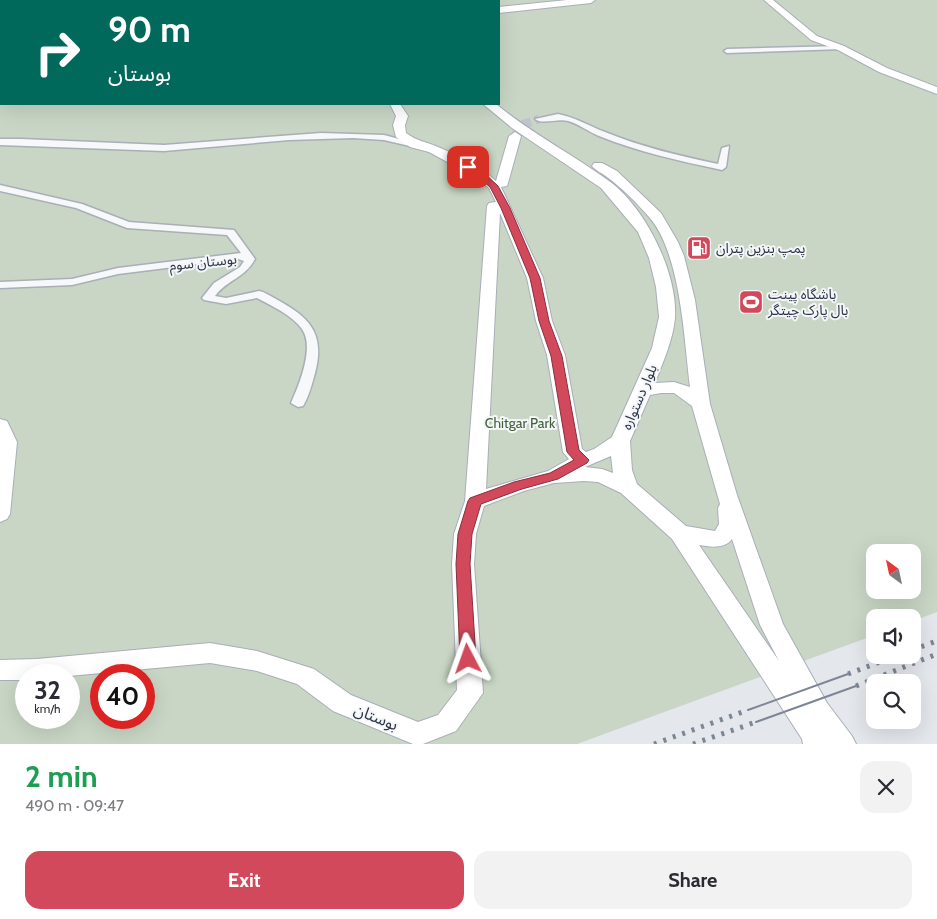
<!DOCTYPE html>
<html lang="en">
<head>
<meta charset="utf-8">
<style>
  body { margin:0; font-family:Cabin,"Noto Sans Arabic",sans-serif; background:#f2f2f3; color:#2b2b33; height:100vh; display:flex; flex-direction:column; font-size:19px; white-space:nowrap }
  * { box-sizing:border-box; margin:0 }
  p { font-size:16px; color:#7c7c81 }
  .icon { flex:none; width:28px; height:28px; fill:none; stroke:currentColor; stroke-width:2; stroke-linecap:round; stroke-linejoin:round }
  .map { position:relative; height:744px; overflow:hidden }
  .details { display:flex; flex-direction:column; background:#fff; flex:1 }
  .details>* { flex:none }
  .top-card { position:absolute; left:0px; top:0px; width:500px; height:105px; box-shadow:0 5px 20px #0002; background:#00695c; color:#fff; overflow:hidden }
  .needle { width:32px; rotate:327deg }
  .buttons { position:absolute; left:866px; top:544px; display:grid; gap:10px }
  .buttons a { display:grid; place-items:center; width:55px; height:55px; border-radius:10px; background:#fff; box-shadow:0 5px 20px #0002; font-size:25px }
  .speed { position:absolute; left:15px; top:664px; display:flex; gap:10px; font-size:25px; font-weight:700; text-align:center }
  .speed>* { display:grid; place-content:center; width:65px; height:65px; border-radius:50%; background:#fff; box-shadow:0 5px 20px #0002; line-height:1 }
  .speed small { font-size:12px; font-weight:400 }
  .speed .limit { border:8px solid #d22; background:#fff; color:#111 }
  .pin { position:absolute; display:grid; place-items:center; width:42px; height:42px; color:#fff; margin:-21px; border-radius:10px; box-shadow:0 2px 8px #0006 }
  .me { position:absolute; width:55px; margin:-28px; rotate:356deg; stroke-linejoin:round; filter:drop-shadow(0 0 4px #0008) }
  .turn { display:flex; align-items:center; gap:18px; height:105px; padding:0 25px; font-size:22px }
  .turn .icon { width:65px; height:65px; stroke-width:2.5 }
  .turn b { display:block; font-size:35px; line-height:42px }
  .round { display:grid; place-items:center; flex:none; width:52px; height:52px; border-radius:15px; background:#f2f2f3 }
  .headline { display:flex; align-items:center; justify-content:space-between; height:85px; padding:0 25px }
  h1 { font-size:30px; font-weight:800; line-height:38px; color:#1e9e55 }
  .cta { display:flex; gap:10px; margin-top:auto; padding:10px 25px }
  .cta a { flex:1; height:58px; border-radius:15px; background:#d1495b; color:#fff; font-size:20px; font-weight:800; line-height:58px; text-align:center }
  .cta a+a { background:#f2f2f3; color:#2b2b33 }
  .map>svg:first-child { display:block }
  .green { fill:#c9d6c5; fill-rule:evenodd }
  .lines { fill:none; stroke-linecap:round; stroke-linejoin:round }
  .street-tunnel { stroke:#bfc3cb; stroke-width:9; stroke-dasharray:9 4.5; stroke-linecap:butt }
  .street-casing { stroke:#a9aeb7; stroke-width:3 }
  .secondary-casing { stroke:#a9aeb7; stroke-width:2 }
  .street { fill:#f7f8fa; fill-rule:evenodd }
  .secondary { fill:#fff; fill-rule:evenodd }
  .tram { stroke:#7d8696; stroke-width:2 }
  .rail { stroke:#7d8696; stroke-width:5; stroke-dasharray:3 7; stroke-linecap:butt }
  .route { fill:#d1495b; stroke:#882f3b }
  .labels { text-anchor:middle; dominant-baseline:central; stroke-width:4; stroke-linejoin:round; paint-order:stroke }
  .poi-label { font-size:14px; fill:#2b3445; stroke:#f4f6f9; text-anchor:start }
  .street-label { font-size:14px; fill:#2b3445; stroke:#f4f6f9 }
  .park-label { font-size:14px; fill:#3f6138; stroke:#f4f6f9 }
  .near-street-label { font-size:16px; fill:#2b3445; stroke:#f4f6f9 }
</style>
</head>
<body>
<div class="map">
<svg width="937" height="744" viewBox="0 0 937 744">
  <rect width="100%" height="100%" fill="#e4e7ec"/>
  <!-- green -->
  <path class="green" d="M0,0H937V612L913,621L912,618H875V635L577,744H0ZM1,1H499V104H1ZM875,552H912V590H875ZM26,675H69V718H26ZM101,675H144V718H101Z"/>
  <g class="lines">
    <!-- street-tunnel -->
    <path class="street-tunnel" d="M515,136L522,125L539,119"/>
    <defs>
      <g id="street">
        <rect x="0" y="1" width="1" height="4"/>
        <path d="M841,46L843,47V49L727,53L724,51L727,49Z"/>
        <rect x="0" y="59" width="1" height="4"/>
        <path d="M558,114C575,117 589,126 605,132C641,147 680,156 718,164L722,148L729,146L726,167L722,170C680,161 639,152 599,136C589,132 579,124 568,121C558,118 542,125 535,119Z"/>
        <path d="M321,133L384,135L418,144L414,147L384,140L353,138L289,140L164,151L0,145V139H21L164,145Z"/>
        <path d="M0,185L82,204L129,222L234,230L255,259C244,279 228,279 215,296L226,298L259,291L263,292C300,312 328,325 315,373C312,384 309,396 303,406L298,407L291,403C299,385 315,347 302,329C292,315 272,306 257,298L226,304L204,300L202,298L214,283L240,267L244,261L238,259L118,274L72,285L0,288V282L72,279L118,268L241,253L227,235L127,228L76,208L0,191Z"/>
      </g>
      <g id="secondary">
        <path d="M425,0H434V1H426Z"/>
        <rect x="449" y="0" width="8" height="1"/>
        <rect x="471" y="0" width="8" height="1"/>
        <path d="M567,0H595L591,3L499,13V7Z"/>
        <path d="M764,0H773L817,36L844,46L887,68L937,87V94L879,72L838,50L811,40Z"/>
        <path d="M390,104H400L408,116L405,125L406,133C419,142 424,141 438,147C458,155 480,167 496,181L509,136L515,132L521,136L508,183L507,186L501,187L543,278L552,321L565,355L582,449L586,452L594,449L612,437L652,348L659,317L656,287L649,258L638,232L601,188L512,128L483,104H496C531,133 572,154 609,181C645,207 678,273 675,318C673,340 663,362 655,383L674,382L690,387C684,340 681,253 649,217C637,203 622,188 607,177C602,173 596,171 592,166L594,163H602L617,171L661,213L678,242L684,256L695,300L710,404L737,495L783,624L827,703L852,736L856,744H803L802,739L672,539L621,493L598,482L584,481L554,483L524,491L484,506L476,534L474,564L483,693L456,731L423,744H413L333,711L297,684L257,671L210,663L69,676L26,675V680H0V660L37,659L210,643L257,651L314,669L351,695L418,722L438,715L457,690L452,564L454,534L465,501L487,206L489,203L496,202L489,188L475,177L429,152L410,147L396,137L393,125L396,116ZM500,213L527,278L536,321L547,355L563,452L569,459L548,471L486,489ZM661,393H674L692,406L720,504L718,508L719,524L715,531L686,526L637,484L632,470L630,441L650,395ZM611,456L613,473L602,469L585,467ZM732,539L760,625L779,661L699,545C710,547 725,549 732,539Z"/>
        <path d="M0,419L7,421L17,442L10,514L7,519L0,522Z"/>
      </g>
    </defs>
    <!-- street casing -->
    <use href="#street" class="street-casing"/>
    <!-- secondary casing -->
    <use href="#secondary" class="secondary-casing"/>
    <!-- street -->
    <use href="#street" class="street"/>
    <!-- secondary -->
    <use href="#secondary" class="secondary"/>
    <!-- tram -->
    <g class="tram">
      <path d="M748,710L848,674"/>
      <path d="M756,722L856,686"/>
    </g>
    <!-- rail -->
    <g class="rail">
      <path d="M912,650L937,641"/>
      <path d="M848,674L898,655"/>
      <path d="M856,686L937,654"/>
      <path d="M654,744L748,710"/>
      <path d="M693,744L756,722"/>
    </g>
  </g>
  <!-- route -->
  <path class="route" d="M465,165H471L483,172L498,186L510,208L540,278L549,321L562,356L579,450L589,460L587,463L558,479L522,489L481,504L472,534L470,564L476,659L474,664L468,666L463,664L460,659L456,564L458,534L468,501L470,498L514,482L550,473L574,460L567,452L551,356L539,321L530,278L501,208L490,187L477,176L465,169Z"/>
  <!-- icons -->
  <defs>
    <symbol id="fuel-square" viewBox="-11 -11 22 22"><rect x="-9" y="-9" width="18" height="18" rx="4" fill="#d1495b" stroke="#f4f6f9"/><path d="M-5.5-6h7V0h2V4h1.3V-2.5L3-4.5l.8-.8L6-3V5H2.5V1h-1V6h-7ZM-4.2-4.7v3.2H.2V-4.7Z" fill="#fff"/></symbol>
    <symbol id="stadium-square" viewBox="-11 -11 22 22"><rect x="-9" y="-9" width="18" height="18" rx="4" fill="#d1495b" stroke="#f4f6f9"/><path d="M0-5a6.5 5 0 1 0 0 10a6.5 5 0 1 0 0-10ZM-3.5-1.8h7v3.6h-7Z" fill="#fff"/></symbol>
  </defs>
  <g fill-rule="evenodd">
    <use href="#fuel-square" x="685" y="234" width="28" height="28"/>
    <use href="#stadium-square" x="737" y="288" width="28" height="28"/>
  </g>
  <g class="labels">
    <!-- poi labels -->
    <g class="poi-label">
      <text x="716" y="248">پمپ بنزین پتران</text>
      <text x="768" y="294">باشگاه پینت<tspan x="768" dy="16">بال پارک چیتگر</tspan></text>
    </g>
    <!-- street labels -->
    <g class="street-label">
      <text transform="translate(203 262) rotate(-6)">بوستان سوم</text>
      <text transform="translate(639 397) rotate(-67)">بلوار دستواره</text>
    </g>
    <!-- park labels -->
    <g class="park-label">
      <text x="520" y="423">Chitgar Park</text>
    </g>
    <!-- near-street labels -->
    <g class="near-street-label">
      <text transform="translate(376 717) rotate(22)">بوستان</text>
    </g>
  </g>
</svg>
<div class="buttons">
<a><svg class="needle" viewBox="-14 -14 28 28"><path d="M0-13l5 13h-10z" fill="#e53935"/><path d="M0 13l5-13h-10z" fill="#7c7c81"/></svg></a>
<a><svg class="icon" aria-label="sound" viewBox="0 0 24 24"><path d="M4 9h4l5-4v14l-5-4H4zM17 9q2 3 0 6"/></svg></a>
<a><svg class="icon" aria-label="search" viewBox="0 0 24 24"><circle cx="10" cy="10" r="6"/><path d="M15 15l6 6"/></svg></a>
</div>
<div class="speed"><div>32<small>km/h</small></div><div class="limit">40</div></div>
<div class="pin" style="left:468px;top:167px;background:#d93025"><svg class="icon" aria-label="arrive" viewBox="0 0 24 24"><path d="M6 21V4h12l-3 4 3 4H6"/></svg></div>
<svg class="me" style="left:468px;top:659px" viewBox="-20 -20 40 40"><path d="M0-17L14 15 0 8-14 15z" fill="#d1495b" stroke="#fff" stroke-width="4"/></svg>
<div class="top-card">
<div class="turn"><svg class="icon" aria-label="right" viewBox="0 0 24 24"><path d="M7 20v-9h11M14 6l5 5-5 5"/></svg><div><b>90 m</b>بوستان</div></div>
</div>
</div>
<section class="details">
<div class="headline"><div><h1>2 min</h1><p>490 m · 09:47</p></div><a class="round"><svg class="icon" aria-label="close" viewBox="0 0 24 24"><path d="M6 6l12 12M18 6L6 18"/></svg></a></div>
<div class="cta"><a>Exit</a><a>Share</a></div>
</section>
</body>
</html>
